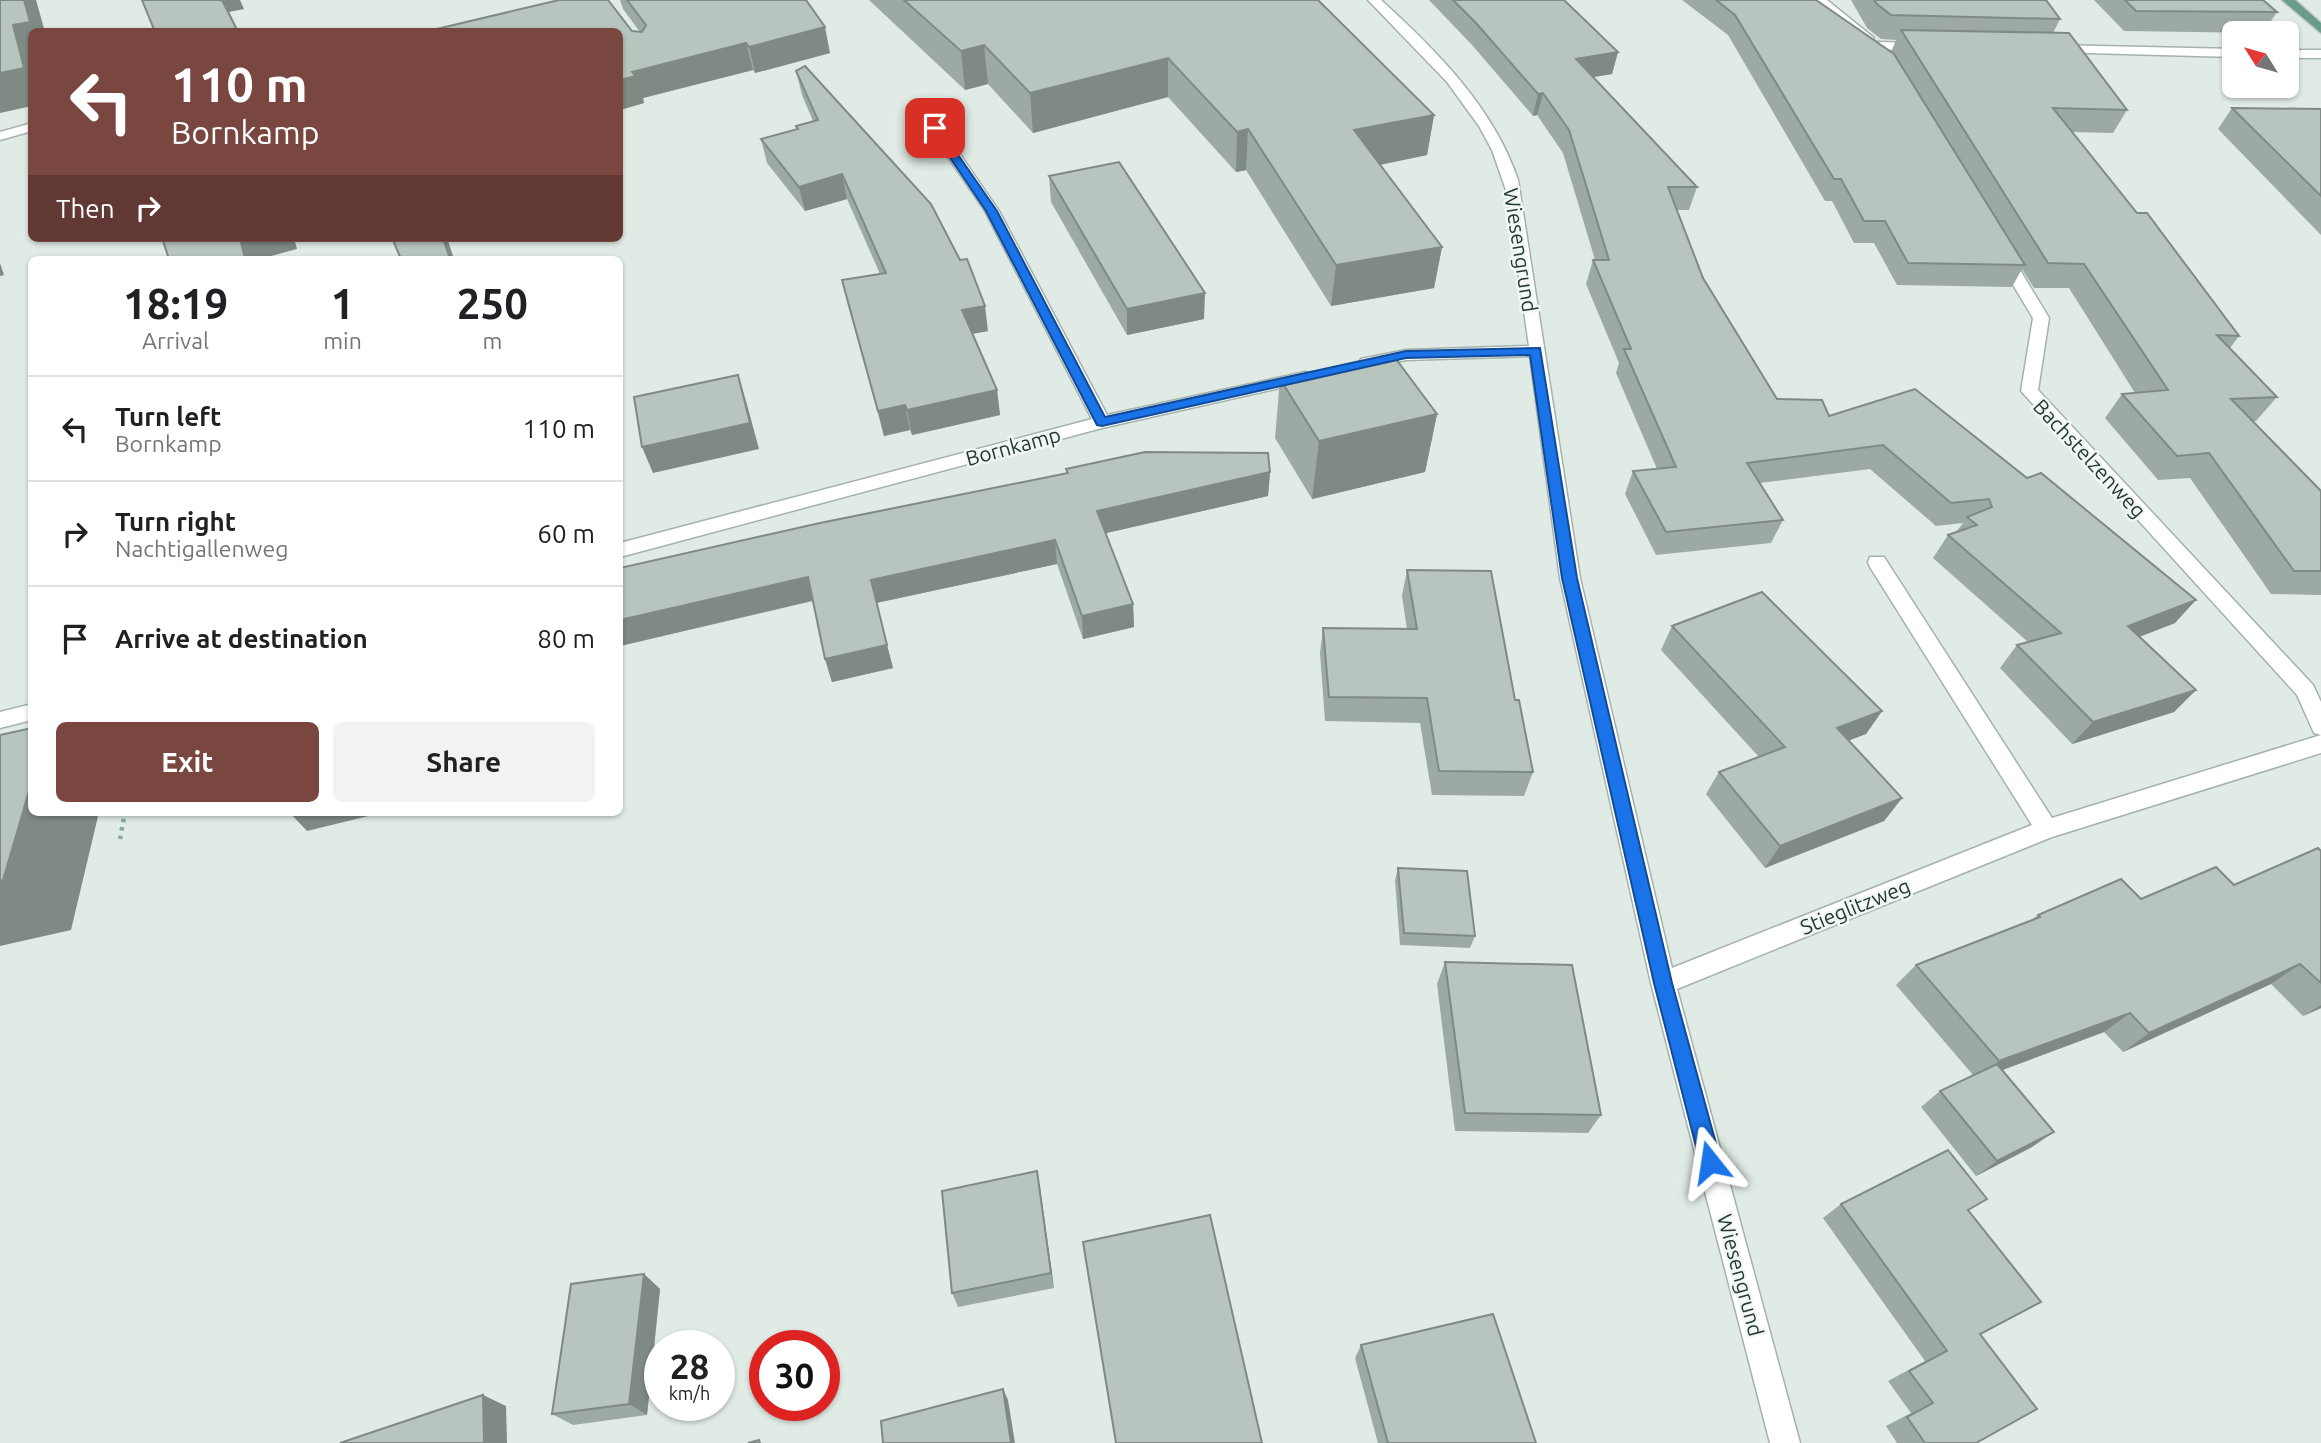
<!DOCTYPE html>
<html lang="en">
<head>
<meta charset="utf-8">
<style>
  body { margin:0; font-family:Ubuntu,sans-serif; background:#f2f2f2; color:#202124; height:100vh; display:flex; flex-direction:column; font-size:26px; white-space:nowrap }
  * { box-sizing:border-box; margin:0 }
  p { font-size:23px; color:#757577 }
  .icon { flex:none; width:38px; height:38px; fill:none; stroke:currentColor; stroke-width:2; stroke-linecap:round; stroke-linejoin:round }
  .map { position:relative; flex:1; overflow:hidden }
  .panel { position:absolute; left:28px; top:256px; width:595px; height:560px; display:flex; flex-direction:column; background:#fff; border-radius:10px; box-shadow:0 2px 5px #0004 }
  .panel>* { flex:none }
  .banner { position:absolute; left:28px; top:28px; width:595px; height:214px; border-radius:10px; box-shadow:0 2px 5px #0004; background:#7a4640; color:#fff; overflow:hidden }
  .needle { width:46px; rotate:307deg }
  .controls { position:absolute; left:2222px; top:21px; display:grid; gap:14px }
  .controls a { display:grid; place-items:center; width:77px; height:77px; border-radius:10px; background:#fff; box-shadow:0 2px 5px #0004; font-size:35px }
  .speed { position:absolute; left:644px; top:1330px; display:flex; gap:14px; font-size:35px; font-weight:700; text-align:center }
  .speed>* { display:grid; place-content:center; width:91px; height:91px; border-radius:50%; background:#fff; box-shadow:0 2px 5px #0004; line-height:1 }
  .speed small { font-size:18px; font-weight:400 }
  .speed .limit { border:10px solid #d22; background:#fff; color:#111 }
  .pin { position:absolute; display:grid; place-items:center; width:60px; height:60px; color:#fff; margin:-30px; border-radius:14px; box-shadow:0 4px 10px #0006 }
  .me { position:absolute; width:77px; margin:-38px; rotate:345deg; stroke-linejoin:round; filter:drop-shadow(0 0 5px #0008) }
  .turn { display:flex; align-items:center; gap:24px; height:147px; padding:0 28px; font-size:32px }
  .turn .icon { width:91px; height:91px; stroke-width:2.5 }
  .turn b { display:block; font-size:49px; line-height:60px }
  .then { display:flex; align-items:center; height:66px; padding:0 28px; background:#0003; gap:14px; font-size:26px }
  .eta { display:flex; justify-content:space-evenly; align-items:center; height:119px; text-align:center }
  .eta b { font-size:42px; font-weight:600; line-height:49px }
  .button { display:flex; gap:14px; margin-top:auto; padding:14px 28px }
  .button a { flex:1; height:80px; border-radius:10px; background:#7a4640; color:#fff; font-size:28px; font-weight:600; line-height:80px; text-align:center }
  .button a+a { background:#f2f2f2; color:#202124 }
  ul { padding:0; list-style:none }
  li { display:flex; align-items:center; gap:21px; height:105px; padding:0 28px; border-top:2px solid #e0e0e0 }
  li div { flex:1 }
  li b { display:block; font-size:26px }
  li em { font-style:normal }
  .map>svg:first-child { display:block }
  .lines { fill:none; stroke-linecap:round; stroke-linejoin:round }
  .street-casing { stroke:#a4b2ab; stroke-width:3 }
  .primary-casing { stroke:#c1c8c5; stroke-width:3 }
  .path { stroke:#84ac9b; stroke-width:4.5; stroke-dasharray:3.5 5; stroke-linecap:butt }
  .street { fill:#fff; fill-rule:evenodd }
  .primary { fill:#699d8a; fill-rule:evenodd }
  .wall { fill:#9da9a3 }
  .shaded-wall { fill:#808a85 }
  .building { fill:#b7c5be; stroke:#808a85; stroke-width:2 }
  .route { fill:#1a73e8; stroke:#114b97; stroke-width:2 }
  .labels { text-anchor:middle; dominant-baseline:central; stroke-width:5; stroke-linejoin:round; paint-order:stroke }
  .street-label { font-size:21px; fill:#233a31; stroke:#f2f7f4 }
</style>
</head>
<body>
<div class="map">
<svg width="2321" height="1443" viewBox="0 0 2321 1443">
  <rect width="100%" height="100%" fill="#e1ebe5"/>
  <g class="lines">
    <defs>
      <g id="street">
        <path d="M1368,0H1381C1436,50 1494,108 1518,180L1580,578L1672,968L2032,825L1870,567L1868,562L1870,557H1884L2052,818L2321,735V753L2052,837L1677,989L1800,1443H1770L1651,983L1560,578L1530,356L1406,360L1367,368L1359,363L1361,359L1406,350L1529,346L1507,193L1492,150L1479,126L1447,82Z"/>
        <path d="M1814,0H1827L1874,38L1872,41H1864Z"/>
        <path d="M1877,42L1920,43L1926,47L1920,51L1873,49V43Z"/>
        <path d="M2054,45L2235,49V57L2050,52L2048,49Z"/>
        <rect x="2287" y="50" width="34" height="8"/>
        <path d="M32,123V131L0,140V132Z"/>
        <path d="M935,124L940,125L999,211L1107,415L1305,372L1311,373L1313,377L1311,381L1102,428L620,557V543L1092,419L985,211L928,128Z"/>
        <path d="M2003,250L2011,255L2049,318L2038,390L2313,685L2321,702V735L2314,733L2297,695L2021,391L2033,318L1995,255Z"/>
        <path d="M32,704V720L0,728V712Z"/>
      </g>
      <path id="primary" d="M2282,0H2295L2321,23V33Z"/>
    </defs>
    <!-- street casing -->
    <use href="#street" class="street-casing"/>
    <!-- primary casing -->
    <use href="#primary" class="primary-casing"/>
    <!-- path -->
    <path class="path" d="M120,839L125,812"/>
    <!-- street -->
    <use href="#street" class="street"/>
    <!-- primary -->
    <use href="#primary" class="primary"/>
  </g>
  <!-- wall -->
  <g class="wall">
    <path d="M620,0H806L830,53L755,73L753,70L643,98L644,103L620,110L632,31L640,32L623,9Z"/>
    <path d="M869,0H1318L1434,115L1427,155L1380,165L1442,247L1434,288L1331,306L1246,170L1236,172L1168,97L1033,133L988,84L965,90Z"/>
    <path d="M1429,0H1564L1618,52L1612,74L1593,77L1697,187L1689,210H1677L1703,278L1777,399L1829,416L1915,389L2175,623L2139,637L2196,690L2174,712L2072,744L2000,668L2017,645L2028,642L1933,558L1948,535L1957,531L1963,523L1936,526L1870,469L1760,483L1783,520L1771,543L1656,555L1625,494L1633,471L1657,469L1616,373L1619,363L1586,284L1593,260H1595L1563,153L1537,115L1533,116L1472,45Z"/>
    <path d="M1682,0H1816L1891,52L1896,40L1881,39L1867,28L1851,0H2046L2060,19L2053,33L2127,110L2113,133L2072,132L2137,213L2239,336L2230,348L2277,397L2256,421H2253L2321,491V595L2271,594L2190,478L2158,480L2105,418L2122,394L2135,393L2069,288H2034L2022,269L2012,287L1897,285L1874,243H1854L1832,201H1825L1728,35Z"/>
    <path d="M2094,0H2263L2277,12L2263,33L2124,31Z"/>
    <path d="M796,71L988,331L972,334L997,390L1000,415L912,435L910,430L884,436L848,305L842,280L880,274L847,199L805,211L767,163L761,139L797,129L796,126L813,121L802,95Z"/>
    <path d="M2232,108L2321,109V235L2218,129Z"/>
    <path d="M1049,176L1204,319L1127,335L1051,202Z"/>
    <path d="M1280,379L1437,414L1425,472L1312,499L1275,438Z"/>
    <path d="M1066,469L1270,472L1268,496L1106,533L1133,604L1134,627L1083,639L1057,564L876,603L893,668L832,682L825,659L813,601L620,646L1066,474Z"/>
    <path d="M1407,570L1515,700L1533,772L1524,796L1432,795L1420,723L1325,721L1320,653L1323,628L1407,629L1402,596Z"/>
    <path d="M1672,626L1882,711L1866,734L1849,740L1902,798L1884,821L1765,868L1706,794L1719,772L1759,757L1661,650Z"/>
    <path d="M2321,851V1008L2303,1016L2271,984L2123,1052L2104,1032L2002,1070L2032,1147L1976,1176L1921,1107L1940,1091L1973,1075L1896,985L1916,965L2033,919L2038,915L2234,885Z"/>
    <path d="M1398,868L1475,936L1470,948L1400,945L1395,880Z"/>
    <path d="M1445,962L1601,1115L1588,1133L1455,1131L1437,984Z"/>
    <path d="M1037,1171L1040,1188L1054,1288L958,1307L952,1293Z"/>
    <path d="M1987,1199L1968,1211L1980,1334L1976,1443H1897L1886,1426L1911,1413L1888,1381L1925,1361L1823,1218L1841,1204Z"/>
    <path d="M644,1274L660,1289L647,1415L573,1425L552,1414Z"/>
    <path d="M1361,1345L1536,1443H1378L1355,1358Z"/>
  </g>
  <!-- shaded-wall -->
  <g class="shaded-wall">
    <path d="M24,0H36L45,32H32V106L0,113V73L13,25Z"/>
    <path d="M222,0H240L244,9L229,12L239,32H238Z"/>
    <path d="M825,27L830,53L755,73L749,47Z"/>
    <path d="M746,43L753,70L643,98L644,103L620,110V80L632,72Z"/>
    <path d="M984,45L988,84L965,90L961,51Z"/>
    <path d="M1618,52L1612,74L1570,81L1576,59Z"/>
    <path d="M1168,58V97L1033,133L1030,93Z"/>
    <path d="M1543,93L1537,115L1533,116L1538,94Z"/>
    <path d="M1434,115L1427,155L1349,171L1354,130Z"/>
    <path d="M1248,129L1246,170L1236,172L1237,132Z"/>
    <path d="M842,174L847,199L805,211L799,187Z"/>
    <path d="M240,238H294L297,249L260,259H245Z"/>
    <path d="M443,238H447L454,259H450Z"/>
    <path d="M1442,247L1434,288L1331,306L1336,265Z"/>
    <path d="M0,263L4,275L0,276Z"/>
    <path d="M1205,293L1204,319L1127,335V309Z"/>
    <path d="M985,306L988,331L965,335L962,310Z"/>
    <path d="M738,375L746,401L759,449L653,473L642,447Z"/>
    <path d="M997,390L1000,415L912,435L907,410Z"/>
    <path d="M905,405L910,430L884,436L878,411Z"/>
    <path d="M1437,414L1425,472L1312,499L1319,441Z"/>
    <path d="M1270,472L1268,496L1098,535L1097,511Z"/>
    <path d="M1055,540L1057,564L876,603L871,580Z"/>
    <path d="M808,577L815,600L620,646V620Z"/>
    <path d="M2196,600L2175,623L2108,649L2128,626Z"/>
    <path d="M1133,604L1134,627L1083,639L1082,616Z"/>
    <path d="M887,645L893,668L832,682L825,659Z"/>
    <path d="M2196,690L2174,712L2072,744L2093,722Z"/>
    <path d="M1882,711L1866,734L1821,751L1837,728Z"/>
    <path d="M32,781V812H99L71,930L0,946V881Z"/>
    <path d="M1902,798L1884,821L1765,868L1780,846Z"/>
    <path d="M289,812H385L307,831Z"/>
    <path d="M2300,964L2271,984L2123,1052L2149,1033Z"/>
    <path d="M2321,1005V1008L2303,1016Z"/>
    <path d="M2130,1013L2104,1032L1976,1080L1999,1061Z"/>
    <path d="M2054,1132L2032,1147L1976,1176L1997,1161Z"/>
    <path d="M1037,1171L1040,1188L1054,1288L1051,1273Z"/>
    <path d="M644,1274L660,1289L647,1415L629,1404Z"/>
    <path d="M1003,1389L1008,1400L1015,1443H1011Z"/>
    <path d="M483,1395L506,1406L507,1443H484Z"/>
  </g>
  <!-- building -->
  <g class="building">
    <path d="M0,0H24L30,22L13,25L24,68L0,73Z"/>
    <path d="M142,0H222L238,32H155Z"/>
    <path d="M559,0H608L632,31L642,32L646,25L627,0H806L825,27L749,47L746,43L632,72L636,76L620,80V32H424Z"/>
    <path d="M904,0H1318L1434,115L1354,130L1442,247L1336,265L1248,129L1237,132L1168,58L1030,93L984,45L961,51Z"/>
    <path d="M1453,0H1564L1618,52L1576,59L1697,187H1668L1703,278L1777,399L1822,400L1829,416L1915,389L2027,478L2041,473L2196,600L2128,626L2196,690L2093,722L2017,645L2061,633L1948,535L1977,525L1967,517L1992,507L1989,499L1951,503L1883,445L1747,463L1783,520L1666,532L1633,471L1676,467L1624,349H1631L1593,260H1609L1569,130L1543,93L1538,94L1476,23Z"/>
    <path d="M1716,0H1816L1894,54L2025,265L1908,263L1885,221H1864L1841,179H1834L1735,15Z"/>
    <path d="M1874,0H2046L2060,19L1891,15L1877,4Z"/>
    <path d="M2125,0H2263L2277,12L2136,11Z"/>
    <path d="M1901,30L2069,33L2127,110L2053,108L2137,213H2147L2239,336L2217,335L2277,397L2231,399L2321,491V571H2294L2209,453L2177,456L2122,394L2168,390L2084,264L2048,263Z"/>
    <path d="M805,66L931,204L960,260L967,259L985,306L962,310L997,390L907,410L905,405L878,411L842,280L886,273L842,174L799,187L761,139L798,129L796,126L818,120L796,71Z"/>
    <path d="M2232,108L2321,109V196Z"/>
    <path d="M1119,162L1205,293L1127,309L1049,176Z"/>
    <path d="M162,238H240L245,259H169Z"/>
    <path d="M392,238H443L450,259H401Z"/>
    <path d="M1393,355L1437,414L1319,441L1280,379Z"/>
    <path d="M738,375L750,423L642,447L634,397Z"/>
    <path d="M1145,452L1268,453L1270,472L1097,511L1133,604L1082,616L1055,540L871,580L887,645L825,659L808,577L620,620V568L820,523L1068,473L1066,469Z"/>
    <path d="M1407,570L1491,571L1515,700H1519L1533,772L1439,771L1427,698L1329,697L1323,628L1417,629Z"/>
    <path d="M1762,592L1882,711L1837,728L1902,798L1780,846L1719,772L1785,747L1672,626Z"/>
    <path d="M32,728V781L3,880L0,881V735Z"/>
    <path d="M2318,848L2321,851V983L2300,964L2149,1033L2130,1013L1999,1061L1916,965L2040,917L2038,915L2121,879L2141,899L2216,867L2234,885Z"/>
    <path d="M1398,868L1467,871L1475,936L1404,933Z"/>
    <path d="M1445,962L1572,965L1601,1115L1465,1113Z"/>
    <path d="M1997,1064L2054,1132L1997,1161L1940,1091Z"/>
    <path d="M1948,1150L1987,1199L1968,1210L2041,1302L1980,1334L2037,1409L1976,1443H1925L1907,1417L1933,1403L1909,1371L1947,1351L1841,1204Z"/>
    <path d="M1037,1171L1051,1273L952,1293L942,1191Z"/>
    <path d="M1210,1215L1262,1443H1116L1083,1242Z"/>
    <path d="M644,1274L629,1404L552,1414L571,1284Z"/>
    <path d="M1493,1314L1536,1443H1388L1361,1345Z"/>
    <path d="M1003,1389L1011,1443H883L881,1421Z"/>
    <path d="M483,1395L484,1443H340Z"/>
    <path d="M759,1440L760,1443H748Z"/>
  </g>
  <!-- route -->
  <path class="route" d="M931,126H938L997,211L1105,417L1406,351L1540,348L1577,578L1672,983L1721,1162L1718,1169L1710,1172L1703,1169L1700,1162L1654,983L1562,578L1530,355L1406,358L1102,426L1097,425L986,211L930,128Z"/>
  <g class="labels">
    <!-- street labels -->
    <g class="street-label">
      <text transform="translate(1521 250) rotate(81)">Wiesengrund</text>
      <text transform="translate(1013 446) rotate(-15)">Bornkamp</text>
      <text transform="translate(2090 458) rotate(47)">Bachstelzenweg</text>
      <text transform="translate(1855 906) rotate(-22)">Stieglitzweg</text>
      <text transform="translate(1741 1275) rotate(75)">Wiesengrund</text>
    </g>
  </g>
</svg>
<div class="controls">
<a><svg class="needle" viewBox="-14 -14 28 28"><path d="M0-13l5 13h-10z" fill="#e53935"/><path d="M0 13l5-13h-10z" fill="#757577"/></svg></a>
</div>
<div class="speed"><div>28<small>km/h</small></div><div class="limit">30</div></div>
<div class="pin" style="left:935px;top:128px;background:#d93025"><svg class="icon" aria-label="arrive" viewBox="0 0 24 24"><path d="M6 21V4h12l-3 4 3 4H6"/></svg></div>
<svg class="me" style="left:1710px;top:1162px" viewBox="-20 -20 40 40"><path d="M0-17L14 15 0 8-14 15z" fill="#1a73e8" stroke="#fff" stroke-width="4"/></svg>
<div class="banner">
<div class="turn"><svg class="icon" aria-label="left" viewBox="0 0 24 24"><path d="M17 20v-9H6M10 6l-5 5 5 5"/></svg><div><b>110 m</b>Bornkamp</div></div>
<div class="then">Then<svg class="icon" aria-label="right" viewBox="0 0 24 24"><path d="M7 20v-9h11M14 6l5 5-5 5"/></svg></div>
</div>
<section class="panel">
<div class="eta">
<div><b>18:19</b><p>Arrival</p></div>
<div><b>1</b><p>min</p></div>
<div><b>250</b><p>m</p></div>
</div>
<ul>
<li><svg class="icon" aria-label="left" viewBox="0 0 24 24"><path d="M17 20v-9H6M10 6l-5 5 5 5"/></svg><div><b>Turn left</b><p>Bornkamp</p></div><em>110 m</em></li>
<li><svg class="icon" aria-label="right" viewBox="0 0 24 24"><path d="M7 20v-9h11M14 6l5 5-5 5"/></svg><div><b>Turn right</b><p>Nachtigallenweg</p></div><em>60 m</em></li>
<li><svg class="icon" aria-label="arrive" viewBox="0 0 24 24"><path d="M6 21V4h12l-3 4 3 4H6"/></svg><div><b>Arrive at destination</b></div><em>80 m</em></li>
</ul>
<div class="button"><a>Exit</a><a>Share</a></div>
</section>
</div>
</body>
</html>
